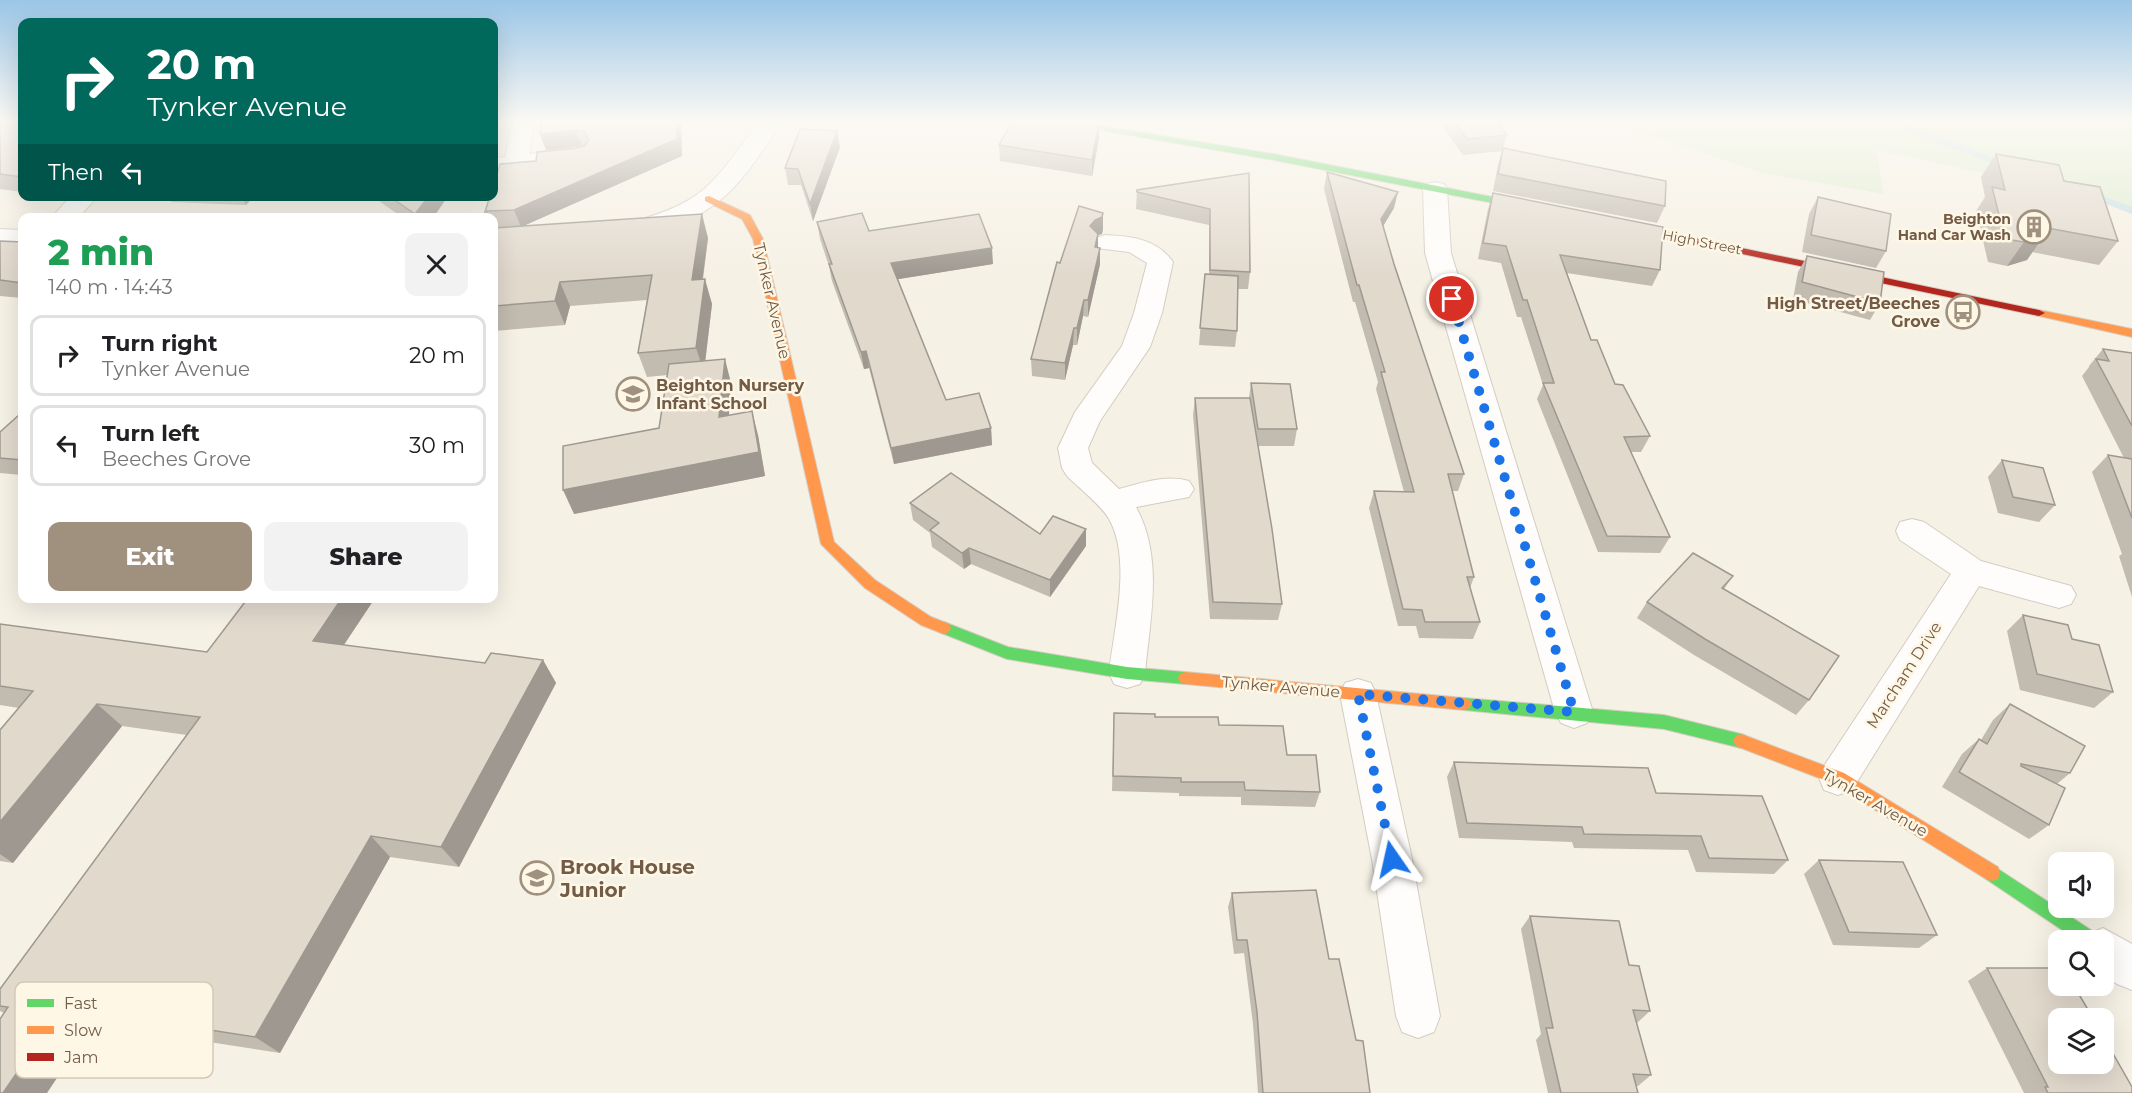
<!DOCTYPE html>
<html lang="en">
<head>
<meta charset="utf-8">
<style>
  body { margin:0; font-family:Montserrat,sans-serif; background:#f2f2f2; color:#202124; height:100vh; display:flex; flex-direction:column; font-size:22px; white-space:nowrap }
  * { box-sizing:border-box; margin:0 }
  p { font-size:20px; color:#757577 }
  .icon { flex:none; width:33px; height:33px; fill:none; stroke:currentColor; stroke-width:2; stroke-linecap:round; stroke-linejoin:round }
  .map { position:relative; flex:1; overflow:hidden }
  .sheet { position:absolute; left:18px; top:213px; width:480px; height:390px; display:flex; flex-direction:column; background:#fff; border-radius:12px; box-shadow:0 6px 24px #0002 }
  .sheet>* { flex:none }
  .hud { position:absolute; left:18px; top:18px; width:480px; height:183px; border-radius:12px; box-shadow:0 6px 24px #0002; background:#00695c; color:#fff; overflow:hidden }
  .tools { position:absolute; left:2048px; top:852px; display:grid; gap:12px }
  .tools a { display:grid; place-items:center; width:66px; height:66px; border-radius:12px; background:#fff; box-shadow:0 6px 24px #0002; font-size:30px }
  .pin { position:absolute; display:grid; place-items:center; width:51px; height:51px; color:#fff; margin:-26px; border:3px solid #fff; border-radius:50%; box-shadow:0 2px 6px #0007 }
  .me { position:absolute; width:66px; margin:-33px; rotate:349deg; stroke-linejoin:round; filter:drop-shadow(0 0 4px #0008) }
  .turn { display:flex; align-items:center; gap:21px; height:126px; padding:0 30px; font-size:27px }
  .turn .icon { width:78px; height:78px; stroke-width:2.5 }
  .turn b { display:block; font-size:42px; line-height:51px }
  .then { display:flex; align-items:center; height:57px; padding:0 30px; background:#0003; gap:12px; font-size:22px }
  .round { display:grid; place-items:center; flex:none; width:63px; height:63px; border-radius:12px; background:#f2f2f2 }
  .head { display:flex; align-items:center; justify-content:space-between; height:102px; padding:0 30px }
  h1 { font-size:36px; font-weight:800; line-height:45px; color:#1e9e55 }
  .button { display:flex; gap:12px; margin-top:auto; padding:12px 30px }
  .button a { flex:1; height:69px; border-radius:12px; background:#a0907e; color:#fff; font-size:24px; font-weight:800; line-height:69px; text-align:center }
  .button a+a { background:#f2f2f2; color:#202124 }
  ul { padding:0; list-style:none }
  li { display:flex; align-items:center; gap:18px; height:81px; margin:0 12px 9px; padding:0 18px; border:3px solid #e0e0e0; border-radius:12px }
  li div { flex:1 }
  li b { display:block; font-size:22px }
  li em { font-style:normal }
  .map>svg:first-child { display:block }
  .green { fill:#deedd0 }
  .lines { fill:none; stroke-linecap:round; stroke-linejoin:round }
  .stream { fill:#c8e0e5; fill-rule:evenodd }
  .street-casing { stroke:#d4ccc1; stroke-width:2 }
  .fast-casing { stroke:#d6cdc2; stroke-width:2 }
  .slow-casing { stroke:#d6cdc2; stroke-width:2 }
  .jam-casing { stroke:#d6cdc2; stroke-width:2 }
  .street { fill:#fefdfb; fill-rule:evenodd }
  .fast { fill:#63d668; fill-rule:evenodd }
  .slow { fill:#ff974d; fill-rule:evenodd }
  .jam { fill:#b3261e; fill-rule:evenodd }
  .wall { fill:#c2bbb0 }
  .shaded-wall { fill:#9e9890 }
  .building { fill:#e2d9cd; stroke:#9e9890; stroke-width:1.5 }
  .route { stroke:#1a73e8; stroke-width:10; stroke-dasharray:0 18 }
  .labels { text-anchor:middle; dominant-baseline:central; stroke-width:5; stroke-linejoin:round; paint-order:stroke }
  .far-poi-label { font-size:14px; font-weight:bold; fill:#725b47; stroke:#fff7e5; text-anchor:end }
  .far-street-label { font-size:14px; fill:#725b47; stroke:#fff7e5 }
  .street-label { font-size:16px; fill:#725b47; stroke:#fff7e5 }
  .poi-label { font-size:16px; font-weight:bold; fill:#725b47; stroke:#fff7e5; text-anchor:end }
  .near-poi-label { font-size:20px; font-weight:bold; fill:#725b47; stroke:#fff7e5; text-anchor:start }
  .key { fill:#fff7e5; stroke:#d5c8b6; stroke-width:1.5 }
  .key-label { font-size:16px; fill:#725b47 }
</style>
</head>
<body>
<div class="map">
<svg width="2132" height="1093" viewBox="0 0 2132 1093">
  <rect width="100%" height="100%" fill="#f6f1e5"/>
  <!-- green -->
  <path class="green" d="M1611,122H2132V207L2096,197L1877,150L1883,194L1763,173Z"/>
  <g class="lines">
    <!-- stream -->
    <g class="stream">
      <path d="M1890,122H1903L2015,166L2007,168L1924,139Z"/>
      <path d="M2087,190L2132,207V214L2083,195L2082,193Z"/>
    </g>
    <defs>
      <g id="street">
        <path d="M513,122H535L529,154L579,149L587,151L591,156L587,161L579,163L494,172V158L505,157Z"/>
        <path d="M759,122H782C747,173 727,211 663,229C651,232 640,236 627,233L623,228L627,223C707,203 712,183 759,122Z"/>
        <path d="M1435,182L1444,184L1447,189L1451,253L1593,712L1587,723L1574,728L1561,723L1555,712L1425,253L1423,189L1426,184Z"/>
        <path d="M71,196H98L78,218H51Z"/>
        <path d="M0,229L22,230V246L0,245Z"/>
        <path d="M1105,235C1131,236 1157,239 1173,262L1162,313L1150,347L1100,421L1088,448L1092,463L1119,489C1141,483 1167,474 1189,481L1194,489L1189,497L1136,507C1164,558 1150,618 1145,673L1140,684L1127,688L1114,684L1109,673C1114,629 1132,559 1109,519C1101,505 1079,488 1067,476L1062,468L1058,448L1075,412L1122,346L1134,313L1147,263L1129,252L1096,248L1092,243L1096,238Z"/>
        <path d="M1912,519L1924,522L1981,561L2071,586L2076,595L2071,604L2059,608L1979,586L1852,790L1838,795L1824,790L1819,778L1824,766L1951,574L1900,540L1896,531L1900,522Z"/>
        <path d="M1358,679L1371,683L1376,694L1412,859L1440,1016L1434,1032L1418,1038L1402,1032L1396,1016L1372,859L1340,694L1345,683Z"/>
        <path d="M2103,928L2132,944V990L2117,984L2103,975V940H2085L2088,934Z"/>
      </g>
      <g id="fast">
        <path d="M1054,122H1078L1274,154L1534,205L1539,208L1534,211L1274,160Z"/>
        <path d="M944,622L1008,647L1127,667L1185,672L1190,674L1192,678L1190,682L1185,684L1127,679L1007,659L939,632L937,628L939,624Z"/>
        <path d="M1464,698L1664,715L1741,734L1746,736L1749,741L1746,746L1741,748L1664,729L1464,710L1459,708L1456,704L1459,700Z"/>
        <path d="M1992,865L2097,934L2100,940H2077L1986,879L1984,873L1986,867Z"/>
      </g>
      <g id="slow">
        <path d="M709,196L750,215L763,239L834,542L875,580L931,617L949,624L951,628L949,632L944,634L921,625L865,588L821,544L753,239L742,219L705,201V197Z"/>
        <path d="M2039,310L2132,329V337L2035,315V311Z"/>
        <path d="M1185,672L1464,698L1469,700L1472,704L1469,708L1464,710L1185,684L1180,682L1178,678L1180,674Z"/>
        <path d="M1741,734L1844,773L1998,867L2000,873L1998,879L1992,881L1986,879L1832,783L1736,746L1733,741L1736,736Z"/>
      </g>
      <path id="jam" d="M1617,222L2039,310L2045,313L2039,316L1613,227V223Z"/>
    </defs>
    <!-- street casing -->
    <use href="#street" class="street-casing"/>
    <!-- fast casing -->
    <use href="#fast" class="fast-casing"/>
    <!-- slow casing -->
    <use href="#slow" class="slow-casing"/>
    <!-- jam casing -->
    <use href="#jam" class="jam-casing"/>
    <!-- street -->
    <use href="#street" class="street"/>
    <!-- fast -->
    <use href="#fast" class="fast"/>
    <!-- slow -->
    <use href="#slow" class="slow"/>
    <!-- jam -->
    <use href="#jam" class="jam"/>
  </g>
  <!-- wall -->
  <g class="wall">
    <path d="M0,122H22V192L0,189Z"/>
    <path d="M541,122H681L682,156L523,226L708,238L703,280L712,304L705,361L731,383L729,415L758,435L765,476L574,514L659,428L667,375L647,377L638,353L647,300L570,306L565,325L494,331V218H483L490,196L536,161L583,146L546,150Z"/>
    <path d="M1099,122V138L1092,176L1000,161L999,145Z"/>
    <path d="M1439,122H1497L1507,135L1502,151L1463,155Z"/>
    <path d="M840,147L813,221L801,185H788L785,168Z"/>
    <path d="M1503,148L1665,206L1657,223L1493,191L1498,165Z"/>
    <path d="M1996,154L2064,181L2118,241L2099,265L2032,252L2027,260L2007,266L1988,262L1976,211L1985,197L1981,177Z"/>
    <path d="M1327,172L1394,208L1383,226L1394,264L1464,474L1458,491H1452L1474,577L1470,588L1480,622L1473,639L1419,638L1416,626H1398L1369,508L1374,491L1404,492L1376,389L1378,382L1355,302H1353L1324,189Z"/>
    <path d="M1249,173L1250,272L1248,289H1238L1237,331L1235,347L1199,345L1205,274H1209V225L1136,209L1137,190Z"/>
    <path d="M1493,193L1660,270L1652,286L1567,273L1591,340L1615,384L1650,436L1641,452H1631L1670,537L1660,553L1598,552L1537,399L1543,385L1521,317H1517L1501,263L1478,259L1488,209Z"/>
    <path d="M168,196H254L246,205L171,202Z"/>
    <path d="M282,196H314L313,198Z"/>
    <path d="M372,196H448L433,218H403Z"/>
    <path d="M1818,197L1886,251L1876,268L1802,252L1809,214Z"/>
    <path d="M817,222L869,231L993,264L898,279L946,400L991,428L992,445L894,464L869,368L864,369L832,281L829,266L820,239Z"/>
    <path d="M1103,229L1102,234L1098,235V247L1100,248V264L1088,317L1083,316L1077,345H1073L1065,380L1032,376L1031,359L1060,263Z"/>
    <path d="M0,241L22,242V298L0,296Z"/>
    <path d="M1807,256L1880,303L1870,320L1793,299L1798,272Z"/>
    <path d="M2103,349L2132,353V597L2119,556L2122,554L2092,472L2108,455L2124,458L2082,376L2089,367V366Z"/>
    <path d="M1251,383L1297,429L1294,446H1258L1282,604L1278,620L1210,619L1193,415L1195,398H1249Z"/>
    <path d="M22,415V475L0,473V432Z"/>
    <path d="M2002,460L2055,505L2039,522L1998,513L1988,477Z"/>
    <path d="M910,503L1040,534L1086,529V546L1050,597L971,564L964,569L932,547L930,533L913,520Z"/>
    <path d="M1733,576L1724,589L1809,700L1796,715L1694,655L1637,618L1647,602Z"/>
    <path d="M375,598L344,645L485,663L543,660L556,683L459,867L390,857L280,1053L93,1024L4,1013L0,1011V989L187,735L122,726L13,863L0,861V730L19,708L0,705V624L207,652Z"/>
    <path d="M2023,615L2072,639L2113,692L2094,708L2020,690L2007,631Z"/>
    <path d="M2010,704L2070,773L2057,784L2049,825L2029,839L1942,787L1962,754L1979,739L1981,740L1993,720Z"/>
    <path d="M1114,713L1219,725L1287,755L1320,792L1315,807L1241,805V797L1179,796V793L1112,791Z"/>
    <path d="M1454,762L1656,793L1788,860L1774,874L1696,872L1688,850L1574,848L1572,842L1459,838L1447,777Z"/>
    <path d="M1819,860L1937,935L1919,948L1833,945L1804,874Z"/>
    <path d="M1232,893L1329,959L1356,1040L1370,1093H1258L1253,1024L1244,953L1234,954L1228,907Z"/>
    <path d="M1530,916L1629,965L1650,1011L1637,1023L1651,1075L1638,1086H1636L1638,1093H1548L1536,1040L1541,1034L1521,929Z"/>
    <path d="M1987,968L2132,1093H2024L1968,981Z"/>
  </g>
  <!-- shaded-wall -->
  <g class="shaded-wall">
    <path d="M677,122H681L682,156L521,227L514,210Z"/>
    <path d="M1099,122V138L1092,176V160Z"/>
    <path d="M576,130L582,146L546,150L540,134Z"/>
    <path d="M837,131L840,147L813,221L810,204Z"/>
    <path d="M1398,192L1394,208L1377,236L1381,219Z"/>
    <path d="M241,196H254L246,205Z"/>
    <path d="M429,196H448L433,218H417L415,214Z"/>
    <path d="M1103,213V229L1102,234L1098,235V250L1095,264L1090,226L1095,220Z"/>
    <path d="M702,214L708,238L699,304L692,280Z"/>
    <path d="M2044,236L2027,260L2007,266L2024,242Z"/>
    <path d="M992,248L993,264L893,280L891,263Z"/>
    <path d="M1100,248V264L1088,317V300Z"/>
    <path d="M705,279L712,304L704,372L696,348Z"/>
    <path d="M560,282L570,306L565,325L555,301Z"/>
    <path d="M1084,300L1083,316L1077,345V328Z"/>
    <path d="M1074,328L1073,345L1065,380V363Z"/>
    <path d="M866,351L869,368L864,369L861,352Z"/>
    <path d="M725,359L731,383L727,441L719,417Z"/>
    <path d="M752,411L758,435L765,476L574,514L563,490Z"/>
    <path d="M991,428L992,445L894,464L891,448Z"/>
    <path d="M1086,529V546L1050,597V580Z"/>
    <path d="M969,548L971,564L964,569L962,553Z"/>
    <path d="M342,598H375L331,664L313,641Z"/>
    <path d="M543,660L556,683L459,867L441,847Z"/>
    <path d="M97,704L122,726L13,863L0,854V822Z"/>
    <path d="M371,836L390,857L280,1053L255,1037Z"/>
    <path d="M62,1007L93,1024L47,1093H3Z"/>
  </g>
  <!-- building -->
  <g class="building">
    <path d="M0,122H22V177L0,174Z"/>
    <path d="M541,122H677V139L514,210L487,211L486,218H483L490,196H494V185L500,164L536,161L537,152L576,148L584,146L589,140L585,132L576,130L540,134Z"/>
    <path d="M1012,122H1099L1092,160L999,145Z"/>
    <path d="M1455,122H1497L1507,135L1467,139Z"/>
    <path d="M800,129L837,131L810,204L798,169L785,168Z"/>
    <path d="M1503,148L1666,181L1665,206L1498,174Z"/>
    <path d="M1996,154L2059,165L2064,181L2100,187L2118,241L2042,227L2044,236L2024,242L2005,239L1992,187L2005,190Z"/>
    <path d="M1327,172L1398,192L1381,219L1394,264L1464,474H1448L1474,577H1467L1480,622H1425L1422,610L1403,609L1374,491L1414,492L1381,372H1385L1359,285H1357Z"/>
    <path d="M1249,173L1250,272L1210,270V209L1137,192V190Z"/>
    <path d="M1493,193L1663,227L1660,270L1560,255L1591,340H1597L1615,384L1623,385L1650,436L1624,437L1670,537L1607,536L1543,383H1554L1527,300H1523L1506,246L1483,243Z"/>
    <path d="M389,196H429L415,214Z"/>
    <path d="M1818,197L1891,214L1886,251L1811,235Z"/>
    <path d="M1079,206L1103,213L1102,217L1095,220L1090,226L1098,234L1095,247L1100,248L1088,300H1084L1077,328H1074L1065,363L1031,359L1057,262L1060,263Z"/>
    <path d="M862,213L869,231L979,214L992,248L891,263L946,400L979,393L991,428L891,448L866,351L861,352L829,264H832L817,222Z"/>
    <path d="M702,214L692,280L705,279L696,348L638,353L652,275L560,282L555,301L494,306V228Z"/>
    <path d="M0,241L22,242V283L0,280Z"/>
    <path d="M1807,256L1884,272L1880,303L1802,282Z"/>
    <path d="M1205,274L1238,276L1237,331L1200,328Z"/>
    <path d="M2103,349L2132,353V426L2096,359L2109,361Z"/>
    <path d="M725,359L719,417L752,411L759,452L563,490V446L659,428L669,364Z"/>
    <path d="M1251,383L1290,384L1297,429H1258Z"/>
    <path d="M1195,398H1250L1272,529L1282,604L1213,602Z"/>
    <path d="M19,415H22V460L0,458V432Z"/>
    <path d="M2108,455L2132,459V518Z"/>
    <path d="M2002,460L2043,468L2055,505L2013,497Z"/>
    <path d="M951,473L1040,534L1053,516L1086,529L1050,580L969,548L962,553L930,530L939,523L910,503Z"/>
    <path d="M1693,553L1733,576L1722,588L1839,656L1809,700L1705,639L1647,602Z"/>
    <path d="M248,598H342L313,641L485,663L491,653L543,660L441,847L371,836L255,1037L62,1007L3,1093H0V1019L8,1007L0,1006V989L200,717L97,704L0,822V730L33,691L0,686V624L207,652Z"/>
    <path d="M2023,615L2068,625L2072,639L2099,645L2113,692L2037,674Z"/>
    <path d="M2010,704L2085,746L2070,773L2021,764V766L2065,788L2049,825L1959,772L1979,739L1987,744Z"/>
    <path d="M1114,713L1155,714V717H1218L1219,725L1283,726L1287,755H1316L1320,792L1245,790L1244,782H1181V778L1113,776Z"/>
    <path d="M1454,762L1648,768L1656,793L1762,796L1788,860L1709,858L1701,836L1584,834L1582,827L1467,823Z"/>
    <path d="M1819,860L1903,862L1937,935L1849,932Z"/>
    <path d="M1316,890L1329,959H1339L1356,1040L1363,1041L1370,1093H1263L1257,1012L1247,940H1237L1232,893Z"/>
    <path d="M1530,916L1619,921L1629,965L1639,966L1650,1011L1633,1010L1651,1075L1633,1074L1638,1093H1561L1546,1028H1553Z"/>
    <path d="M1987,968H2058V986H2074L2093,1018H2058V1064H2103V1036L2132,1087V1093H2048L2045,1087H2048Z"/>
  </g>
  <!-- sky -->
  <linearGradient id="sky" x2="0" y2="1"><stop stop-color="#9bc6e7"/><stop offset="0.44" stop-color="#fbf9f3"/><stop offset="1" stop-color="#fbf9f3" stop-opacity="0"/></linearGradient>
  <rect width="2132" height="275" fill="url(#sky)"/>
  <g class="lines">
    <!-- route -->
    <path class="route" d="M1392,859L1358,694L1574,712L1452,299"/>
  </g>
  <!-- icons -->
  <defs>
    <symbol id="building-ring" viewBox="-11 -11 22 22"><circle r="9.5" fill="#fff7e5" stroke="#a0907e" stroke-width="1.5"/><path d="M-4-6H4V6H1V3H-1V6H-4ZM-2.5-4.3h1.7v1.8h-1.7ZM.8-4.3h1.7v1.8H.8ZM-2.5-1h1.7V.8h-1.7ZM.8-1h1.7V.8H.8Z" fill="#a0907e"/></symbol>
    <symbol id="bus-ring" viewBox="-11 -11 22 22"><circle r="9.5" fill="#fff7e5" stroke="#a0907e" stroke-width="1.5"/><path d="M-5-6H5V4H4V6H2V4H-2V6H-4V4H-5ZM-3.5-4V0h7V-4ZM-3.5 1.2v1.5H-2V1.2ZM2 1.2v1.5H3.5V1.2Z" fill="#a0907e"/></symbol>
    <symbol id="school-ring" viewBox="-11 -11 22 22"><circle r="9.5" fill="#fff7e5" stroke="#a0907e" stroke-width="1.5"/><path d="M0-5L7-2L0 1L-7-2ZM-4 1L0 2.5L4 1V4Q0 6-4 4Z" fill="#a0907e"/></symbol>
  </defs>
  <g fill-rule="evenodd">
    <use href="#building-ring" x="2015" y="208" width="38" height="38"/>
    <use href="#bus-ring" x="1944" y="293" width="38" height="38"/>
    <use href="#school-ring" x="614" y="375" width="38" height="38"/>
    <use href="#school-ring" x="518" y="859" width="38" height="38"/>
  </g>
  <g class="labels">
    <!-- far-poi labels -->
    <g class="far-poi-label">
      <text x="2011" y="219">Beighton<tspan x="2011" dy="16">Hand Car Wash</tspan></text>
    </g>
    <!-- far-street labels -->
    <g class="far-street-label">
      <text transform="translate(1702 242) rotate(11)">High Street</text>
    </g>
    <!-- street labels -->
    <g class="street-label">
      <text transform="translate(772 301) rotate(77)">Tynker Avenue</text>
      <text transform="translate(1904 675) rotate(-57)">Marcham Drive</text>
      <text transform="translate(1281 687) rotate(5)">Tynker Avenue</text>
      <text transform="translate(1875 803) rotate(30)">Tynker Avenue</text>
    </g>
    <!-- poi labels -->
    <g class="poi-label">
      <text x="1940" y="303">High Street/Beeches<tspan x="1940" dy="18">Grove</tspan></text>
      <text x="656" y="385" text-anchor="start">Beighton Nursery<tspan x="656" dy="18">Infant School</tspan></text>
    </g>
    <!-- near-poi labels -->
    <g class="near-poi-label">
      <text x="560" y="867">Brook House<tspan x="560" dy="23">Junior</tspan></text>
    </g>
  </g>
  <!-- legend -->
  <rect x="15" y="982" width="198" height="96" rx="9" class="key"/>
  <rect x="27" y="999" width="27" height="8" fill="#63d668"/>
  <rect x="27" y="1026" width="27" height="8" fill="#ff974d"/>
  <rect x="27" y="1053" width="27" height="8" fill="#b3261e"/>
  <g class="key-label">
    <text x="64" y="1009">Fast</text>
    <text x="64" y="1036">Slow</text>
    <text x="64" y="1063">Jam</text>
  </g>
</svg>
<div class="tools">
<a><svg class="icon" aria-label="sound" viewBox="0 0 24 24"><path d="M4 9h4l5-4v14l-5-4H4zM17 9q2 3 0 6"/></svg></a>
<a><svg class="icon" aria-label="search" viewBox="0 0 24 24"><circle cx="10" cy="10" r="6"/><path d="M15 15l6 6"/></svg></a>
<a><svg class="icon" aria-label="layers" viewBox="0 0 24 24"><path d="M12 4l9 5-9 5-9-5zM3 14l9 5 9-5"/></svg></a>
</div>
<div class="pin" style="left:1452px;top:299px;background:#d93025"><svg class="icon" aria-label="arrive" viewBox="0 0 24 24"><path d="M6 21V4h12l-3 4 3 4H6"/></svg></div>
<svg class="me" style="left:1392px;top:859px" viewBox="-20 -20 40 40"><path d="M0-17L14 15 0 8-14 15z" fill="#1a73e8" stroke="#fff" stroke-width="4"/></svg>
<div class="hud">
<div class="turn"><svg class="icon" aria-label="right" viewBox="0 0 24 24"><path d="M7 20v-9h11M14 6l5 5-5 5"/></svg><div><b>20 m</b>Tynker Avenue</div></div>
<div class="then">Then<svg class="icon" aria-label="left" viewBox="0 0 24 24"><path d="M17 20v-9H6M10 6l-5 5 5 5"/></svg></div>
</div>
<section class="sheet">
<div class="head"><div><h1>2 min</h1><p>140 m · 14:43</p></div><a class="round"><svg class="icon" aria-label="close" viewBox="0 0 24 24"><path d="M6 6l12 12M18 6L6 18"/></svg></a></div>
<ul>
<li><svg class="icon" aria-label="right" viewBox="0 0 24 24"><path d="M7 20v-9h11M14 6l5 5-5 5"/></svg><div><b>Turn right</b><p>Tynker Avenue</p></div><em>20 m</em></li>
<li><svg class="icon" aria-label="left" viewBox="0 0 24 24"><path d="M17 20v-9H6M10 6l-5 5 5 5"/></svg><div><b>Turn left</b><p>Beeches Grove</p></div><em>30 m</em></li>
</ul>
<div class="button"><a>Exit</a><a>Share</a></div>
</section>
</div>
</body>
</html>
